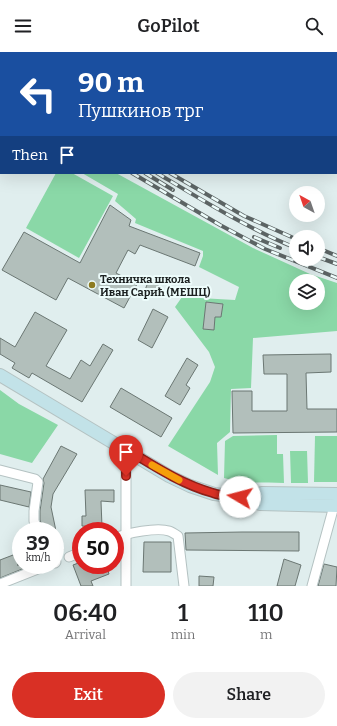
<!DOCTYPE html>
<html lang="en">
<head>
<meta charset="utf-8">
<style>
  body { margin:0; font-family:Bitter,serif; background:#f2f2f2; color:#202124; height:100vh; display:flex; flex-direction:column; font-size:15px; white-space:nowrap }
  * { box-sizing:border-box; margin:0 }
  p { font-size:13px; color:#757577 }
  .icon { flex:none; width:22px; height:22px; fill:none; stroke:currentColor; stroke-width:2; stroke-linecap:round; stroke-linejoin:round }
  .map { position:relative; height:534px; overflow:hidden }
  .details { display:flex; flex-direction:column; background:#fff; flex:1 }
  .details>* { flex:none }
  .banner { position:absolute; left:0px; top:0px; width:337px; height:122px; box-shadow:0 4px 16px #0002; background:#1a4fa0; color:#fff; overflow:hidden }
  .needle { width:26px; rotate:320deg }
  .controls { position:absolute; left:289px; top:134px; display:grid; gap:8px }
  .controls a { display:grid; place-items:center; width:36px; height:36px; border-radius:50%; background:#fff; box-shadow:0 4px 16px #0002; font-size:20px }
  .speed { position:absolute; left:12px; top:470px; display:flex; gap:8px; font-size:20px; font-weight:700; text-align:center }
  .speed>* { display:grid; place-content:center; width:52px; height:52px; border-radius:50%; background:#fff; box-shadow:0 4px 16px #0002; line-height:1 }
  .speed small { font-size:10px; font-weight:400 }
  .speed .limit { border:6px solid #d22; background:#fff; color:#111 }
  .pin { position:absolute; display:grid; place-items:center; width:34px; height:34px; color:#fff; margin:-41px -17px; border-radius:50% 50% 50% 0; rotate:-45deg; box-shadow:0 0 4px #0007 }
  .pin .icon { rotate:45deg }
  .me { position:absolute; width:44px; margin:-22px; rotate:278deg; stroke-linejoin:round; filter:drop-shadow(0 0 3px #0008) }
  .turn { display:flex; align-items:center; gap:14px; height:84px; padding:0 12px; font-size:18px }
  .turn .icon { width:52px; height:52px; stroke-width:2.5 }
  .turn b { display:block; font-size:28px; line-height:34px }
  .then { display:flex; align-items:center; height:38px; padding:0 12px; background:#0003; gap:8px; font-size:15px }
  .eta { display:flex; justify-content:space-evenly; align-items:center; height:68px; text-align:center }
  .eta b { font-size:24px; font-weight:600; line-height:28px }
  .button { display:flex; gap:8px; margin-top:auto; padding:8px 12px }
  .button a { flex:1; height:46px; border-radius:24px; background:#d93025; color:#fff; font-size:16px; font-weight:600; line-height:46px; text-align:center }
  .button a+a { background:#f2f2f2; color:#202124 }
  header { display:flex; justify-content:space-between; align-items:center; height:52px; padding:0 12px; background:#fff; font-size:18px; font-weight:600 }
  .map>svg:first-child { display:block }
  .green { fill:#8ad8a7; fill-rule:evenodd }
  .building { fill:#b2bfbb; stroke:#6b7773 }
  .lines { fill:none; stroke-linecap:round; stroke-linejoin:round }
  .street-casing { stroke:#b4c2c2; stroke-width:11 }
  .secondary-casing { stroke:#b4c2c2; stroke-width:14 }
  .street { stroke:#fff; stroke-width:9 }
  .secondary { stroke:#c2e2e8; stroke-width:12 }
  .rail-casing { stroke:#5c6464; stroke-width:4 }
  .rail { stroke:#edfcfb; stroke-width:2.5; stroke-dasharray:8; stroke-linecap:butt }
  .route-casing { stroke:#8d1f18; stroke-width:10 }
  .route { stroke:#d93025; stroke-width:7 }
  .slow { stroke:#f59e0b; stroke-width:7 }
  .poi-dot { fill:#8d7b21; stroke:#edfcfb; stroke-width:1.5 }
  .labels { text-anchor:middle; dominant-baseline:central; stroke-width:4; stroke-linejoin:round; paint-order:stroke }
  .poi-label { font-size:11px; font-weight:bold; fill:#1b2020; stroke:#edfcfb; text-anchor:start }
</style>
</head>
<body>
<header><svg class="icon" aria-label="menu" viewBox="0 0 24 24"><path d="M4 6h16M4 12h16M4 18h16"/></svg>GoPilot<svg class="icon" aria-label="search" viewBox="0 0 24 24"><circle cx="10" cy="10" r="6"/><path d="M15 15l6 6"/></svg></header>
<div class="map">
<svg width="337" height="534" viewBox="0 0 337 534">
  <rect width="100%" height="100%" fill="#e0eeee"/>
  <!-- green -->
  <g class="green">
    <path d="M56,121H72L113,144L79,206L26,176Z"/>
    <path d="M82,121H116L253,196L310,222L337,231V279L253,286L251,336L231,337L230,380L217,391L218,423L168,394L210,330L215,315L209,300L175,255L182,245L235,248L239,235L199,215L203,204V199L135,171L136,167L115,149L118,142ZM296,229H318V251H296Z"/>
    <path d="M0,338L19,352L58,373L32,411L0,402Z"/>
    <path d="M277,383V402H283L284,431C264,430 243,432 224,426L225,389L233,384Z"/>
    <path d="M315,384H337V430H314Z"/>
    <path d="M290,399H307L308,431H291Z"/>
  </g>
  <!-- building -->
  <g class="building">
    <path d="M110,153L131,168L129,174L200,201L195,214L140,193L135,202L128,198L116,221L137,232L124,256L68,226L56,248L2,218L24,180L80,211Z"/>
    <path d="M150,225L160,228L155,242L145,238Z"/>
    <path d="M206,250L223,252L221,265H215L214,278L203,277Z"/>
    <path d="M153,257L168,265L152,296L138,288Z"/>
    <path d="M35,260L67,278L46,314L70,327L81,308L90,314L103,292L113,298L82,350L32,321L29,326L12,316L15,311L0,302V286L15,295Z"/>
    <path d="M331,302V320L306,321L307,357H337V380L233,381L232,339H252V359H287V322H264L263,303Z"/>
    <path d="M187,306L198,313L186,333L190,336L180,353L165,344Z"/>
    <path d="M121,336L172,366L161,385L110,355Z"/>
    <path d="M61,394L77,402L53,442L51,455L56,479L63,498L55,500V479H44L40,468V459L44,431L43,427Z"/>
    <path d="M0,433L31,440L29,455L0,448Z"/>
    <path d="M85,438H114V450L101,449L102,475L82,474V464H86Z"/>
    <path d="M242,480H299V499L186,498L185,481Z"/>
    <path d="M144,490H171V520H143Z"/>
    <path d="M21,500V512L17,513H32L0,526V508Z"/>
    <path d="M284,507L301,513L295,534H277Z"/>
    <path d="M81,510V513H106L109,522L91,529L93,534H81L73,513Z"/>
    <path d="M324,512L337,515L336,534H318Z"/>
    <path d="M199,524L214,525L213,534H199Z"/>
  </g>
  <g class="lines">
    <defs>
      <g id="street">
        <path d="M0,418L35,427L38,430L34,459V469L38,479"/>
        <path d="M115,486C127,481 157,475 169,479C172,480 175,482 178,484L184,534"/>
        <path d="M69,505L81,500"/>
        <path d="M55,511L56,510"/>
        <path d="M0,532L48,513"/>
        <path d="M126,534V397"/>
        <path d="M312,534L334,454"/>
      </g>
      <g id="secondary">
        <path d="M0,323L169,424L190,434L214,442L240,445L260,452L337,454"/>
        <path d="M242,445L263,441L337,442"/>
      </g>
    </defs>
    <!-- street casing -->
    <use href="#street" class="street-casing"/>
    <!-- secondary casing -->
    <use href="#secondary" class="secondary-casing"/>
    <!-- street -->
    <use href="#street" class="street"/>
    <!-- secondary -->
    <use href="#secondary" class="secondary"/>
    <defs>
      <g id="rail">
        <path d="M0,20L1,21"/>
        <path d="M0,33L1,34"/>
        <path d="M0,41H1"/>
        <path d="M132,121L220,173L265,197L337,226"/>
        <path d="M145,121L173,138"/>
        <path d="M157,121C202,148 247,176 296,196"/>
        <path d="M170,121L244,164L296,187"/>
        <path d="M254,185L280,196"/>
        <path d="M318,196L337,204"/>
        <path d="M318,205L337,212"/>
      </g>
    </defs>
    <!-- rail casing -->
    <use href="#rail" class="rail-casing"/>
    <!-- rail -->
    <use href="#rail" class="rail"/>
  </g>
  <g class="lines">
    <defs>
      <path id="route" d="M126,424V397C154,414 181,432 213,441C221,444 231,444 240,445"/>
    </defs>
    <!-- route casing -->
    <use href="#route" class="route-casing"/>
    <!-- route -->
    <use href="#route" class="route"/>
    <!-- slow -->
    <path class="slow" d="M152,413L179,428"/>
  </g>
  <!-- markers -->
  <circle class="poi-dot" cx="92" cy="233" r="4"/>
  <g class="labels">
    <!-- poi labels -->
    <g class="poi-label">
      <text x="100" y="227">Техничка школа<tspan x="100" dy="13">Иван Сарић (МЕШЦ)</tspan></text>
    </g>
  </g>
</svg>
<div class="controls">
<a><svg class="needle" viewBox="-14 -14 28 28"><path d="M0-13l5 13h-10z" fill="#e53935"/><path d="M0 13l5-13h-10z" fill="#757577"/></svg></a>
<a><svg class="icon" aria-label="sound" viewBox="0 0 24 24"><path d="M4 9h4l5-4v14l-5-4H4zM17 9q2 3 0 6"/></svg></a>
<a><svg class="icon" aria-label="layers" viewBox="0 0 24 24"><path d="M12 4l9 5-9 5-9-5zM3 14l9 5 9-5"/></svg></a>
</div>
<div class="speed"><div>39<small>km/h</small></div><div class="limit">50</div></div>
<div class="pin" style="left:126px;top:424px;background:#d93025"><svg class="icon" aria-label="arrive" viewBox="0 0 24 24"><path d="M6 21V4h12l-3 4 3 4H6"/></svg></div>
<svg class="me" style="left:240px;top:445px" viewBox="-20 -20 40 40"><circle r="19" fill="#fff"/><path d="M0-13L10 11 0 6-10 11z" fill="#d93025"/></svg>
<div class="banner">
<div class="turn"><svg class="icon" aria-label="left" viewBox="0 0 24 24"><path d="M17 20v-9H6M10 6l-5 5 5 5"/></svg><div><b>90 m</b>Пушкинов трг</div></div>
<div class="then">Then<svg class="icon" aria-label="arrive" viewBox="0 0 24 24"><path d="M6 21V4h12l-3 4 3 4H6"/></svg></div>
</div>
</div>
<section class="details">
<div class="eta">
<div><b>06:40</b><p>Arrival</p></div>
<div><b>1</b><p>min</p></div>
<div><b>110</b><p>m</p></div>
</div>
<div class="button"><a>Exit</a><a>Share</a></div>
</section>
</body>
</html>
